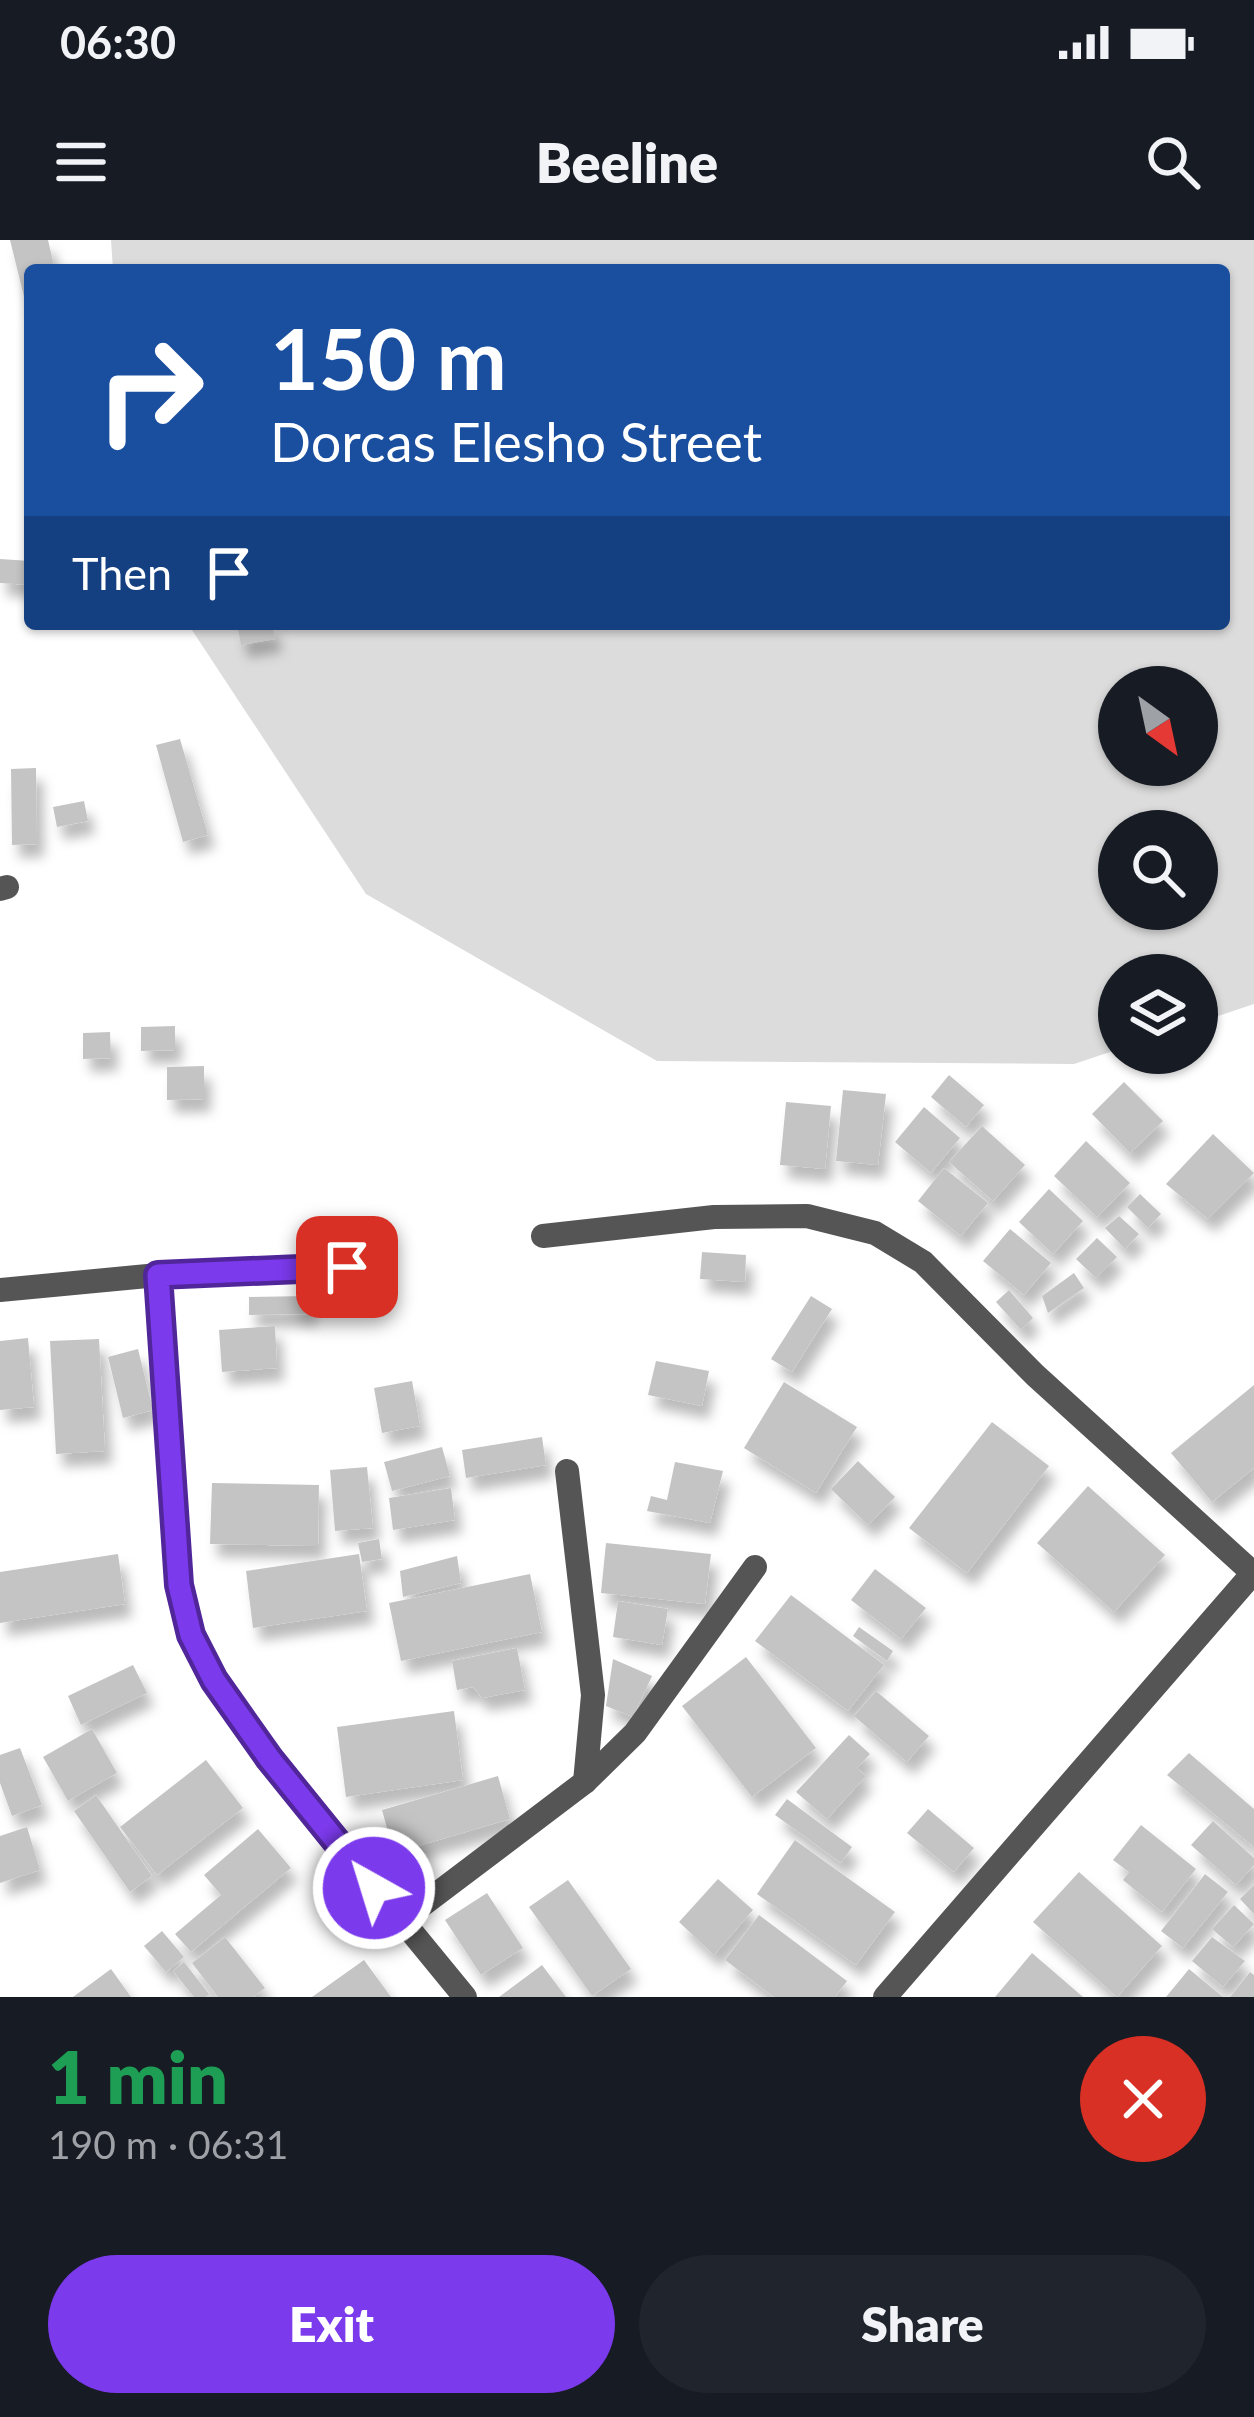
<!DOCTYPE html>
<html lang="en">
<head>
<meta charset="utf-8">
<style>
  body { margin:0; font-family:Lato,sans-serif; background:#20242c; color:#f1f3f6; height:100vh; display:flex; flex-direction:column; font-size:45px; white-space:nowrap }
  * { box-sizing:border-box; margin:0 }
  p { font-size:39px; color:#9ea1a6 }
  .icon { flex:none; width:66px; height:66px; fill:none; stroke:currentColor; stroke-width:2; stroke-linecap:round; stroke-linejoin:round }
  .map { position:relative; height:1757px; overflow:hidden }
  .drawer { display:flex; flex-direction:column; background:#171b24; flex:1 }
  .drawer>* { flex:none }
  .top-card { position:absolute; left:24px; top:24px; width:1206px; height:366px; border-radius:12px; box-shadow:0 3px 9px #0004; background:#1a4fa0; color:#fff; overflow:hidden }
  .needle { width:78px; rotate:147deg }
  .fabs { position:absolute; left:1098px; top:426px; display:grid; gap:24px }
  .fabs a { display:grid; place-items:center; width:120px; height:120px; border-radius:50%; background:#171b24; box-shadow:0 3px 9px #0004; font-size:60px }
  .pin { position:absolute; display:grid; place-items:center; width:102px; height:102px; color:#fff; margin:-51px; border-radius:24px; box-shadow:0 6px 18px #0006 }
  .me { position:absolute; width:132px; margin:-66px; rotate:321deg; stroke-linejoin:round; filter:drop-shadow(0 0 9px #0008) }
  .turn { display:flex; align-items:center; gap:42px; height:252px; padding:0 48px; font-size:54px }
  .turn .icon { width:156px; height:156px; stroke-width:2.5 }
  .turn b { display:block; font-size:84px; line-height:102px }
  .then { display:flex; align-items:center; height:114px; padding:0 48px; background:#0003; gap:24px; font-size:45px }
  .round { display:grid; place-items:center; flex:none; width:126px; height:126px; border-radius:63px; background:#20242c }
  .head { display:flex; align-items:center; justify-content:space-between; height:204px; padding:0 48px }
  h1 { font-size:72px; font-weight:800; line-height:90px; color:#1e9e55 }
  .primary-button { display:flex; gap:24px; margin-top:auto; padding:24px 48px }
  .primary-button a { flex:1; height:138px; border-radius:72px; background:#7c3aed; color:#fff; font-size:48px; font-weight:800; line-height:138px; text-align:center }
  .primary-button a+a { background:#20242c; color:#f1f3f6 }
  .status { display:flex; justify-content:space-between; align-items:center; height:84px; padding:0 60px; background:#171b24; direction:ltr }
  .status svg { height:33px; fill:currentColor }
  header { display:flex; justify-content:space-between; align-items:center; height:156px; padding:0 48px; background:#171b24; font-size:54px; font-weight:800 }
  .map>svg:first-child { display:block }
  .green { fill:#dcdcdc; fill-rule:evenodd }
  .building { fill:#c4c4c4; filter:url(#shadow) }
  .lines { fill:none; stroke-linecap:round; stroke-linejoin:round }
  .street { stroke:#555; stroke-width:24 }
  .route-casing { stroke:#51269a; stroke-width:30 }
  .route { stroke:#7c3aed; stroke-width:21 }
</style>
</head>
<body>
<div class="status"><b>06:30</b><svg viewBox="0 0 49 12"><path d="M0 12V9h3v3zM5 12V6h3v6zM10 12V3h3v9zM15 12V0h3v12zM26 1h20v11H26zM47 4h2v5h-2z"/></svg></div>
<header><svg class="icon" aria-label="menu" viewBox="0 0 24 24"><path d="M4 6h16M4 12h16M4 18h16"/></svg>Beeline<svg class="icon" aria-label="search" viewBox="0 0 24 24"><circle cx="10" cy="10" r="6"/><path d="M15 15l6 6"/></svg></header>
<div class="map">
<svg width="1254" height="1757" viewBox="0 0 1254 1757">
  <defs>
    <filter id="shadow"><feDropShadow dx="7" dy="13" stdDeviation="6" flood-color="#0004"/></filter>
  </defs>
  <rect width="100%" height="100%" fill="#fff"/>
  <!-- green -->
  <path class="green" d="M111,0H1254V764L1197,783V735H1119V809L1074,824L657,821L366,654L188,384H1224V30H113ZM1119,447H1197V525H1119ZM1119,591H1197V669H1119Z"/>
  <!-- building -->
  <g class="building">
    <path d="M10,0H48L55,30H30V81Z"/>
    <path d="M0,319L30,321V345L0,343Z"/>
    <path d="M237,384H272L275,399L241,405Z"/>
    <path d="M180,499L208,595L183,602L156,505Z"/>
    <path d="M36,528L37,604L12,605L11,529Z"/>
    <path d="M84,561L88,581L57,587L53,567Z"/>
    <path d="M175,786V810L141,811V787Z"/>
    <path d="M110,792L111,818L83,819V793Z"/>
    <path d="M204,826V859L167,860V827Z"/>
    <path d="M949,835L984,865L966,887L931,857Z"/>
    <path d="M1124,842L1163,881L1130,913L1092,874Z"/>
    <path d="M843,850L886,854L878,925L836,921Z"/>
    <path d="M786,862L831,866L825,929L780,925Z"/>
    <path d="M924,867L960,898L931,933L895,902Z"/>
    <path d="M982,886L1025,925L993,961L949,922Z"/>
    <path d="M1213,894L1254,933L1208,979L1166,944Z"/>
    <path d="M1086,901L1130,943L1097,977L1054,936Z"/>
    <path d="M944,928L988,963L961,996L918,961Z"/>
    <path d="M1049,949L1083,981L1053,1014L1019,982Z"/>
    <path d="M1140,954L1161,974L1148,988L1127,967Z"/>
    <path d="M1119,976L1139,994L1125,1009L1105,988Z"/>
    <path d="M1010,989L1051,1023L1024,1055L983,1021Z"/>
    <path d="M1097,998L1117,1017L1096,1038L1076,1019Z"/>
    <path d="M702,1012L746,1015L745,1042L700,1039Z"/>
    <path d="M1074,1033L1084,1048L1048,1073L1042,1056Z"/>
    <path d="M1009,1050L1033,1078L1021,1090L996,1062Z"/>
    <path d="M309,1056V1074L249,1075V1057Z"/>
    <path d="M811,1056L832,1069L792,1132L771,1119Z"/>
    <path d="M275,1086L277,1128L222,1132L219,1090Z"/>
    <path d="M28,1098L34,1167L0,1170V1101Z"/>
    <path d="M99,1099L105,1211L56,1214L50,1101Z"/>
    <path d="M138,1109L153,1170L123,1178L108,1117Z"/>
    <path d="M656,1121L709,1131L702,1166L648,1155Z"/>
    <path d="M412,1141L420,1186L382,1193L374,1148Z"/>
    <path d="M784,1142L857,1187L816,1253L744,1208Z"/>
    <path d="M1254,1145V1228L1212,1262L1171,1213Z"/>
    <path d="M992,1182L1049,1226L967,1333L909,1288Z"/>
    <path d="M542,1197L546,1225L466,1238L462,1210Z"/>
    <path d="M442,1207L450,1236L392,1251L384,1222Z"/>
    <path d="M858,1221L895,1257L868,1285L831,1249Z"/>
    <path d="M675,1222L723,1231L710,1283L647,1271L651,1256L667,1260Z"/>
    <path d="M367,1227L373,1288L335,1291L330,1230Z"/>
    <path d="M212,1243L319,1245L318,1306L210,1304Z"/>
    <path d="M1088,1246L1165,1315L1114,1372L1037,1303Z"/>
    <path d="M451,1248L455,1280L393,1290L389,1258Z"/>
    <path d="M379,1299L382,1319L362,1322L358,1303Z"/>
    <path d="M606,1303L711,1314L705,1364L601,1353Z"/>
    <path d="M118,1314L125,1364L0,1383V1332Z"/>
    <path d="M359,1314L367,1371L253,1388L246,1331Z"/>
    <path d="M457,1316L461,1343L403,1357L400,1331Z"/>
    <path d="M875,1329L926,1368L901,1399L851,1360Z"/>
    <path d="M530,1334L542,1392L401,1421L389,1363Z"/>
    <path d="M791,1355L884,1425L848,1471L755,1401Z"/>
    <path d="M618,1361L668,1369L662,1405L613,1397Z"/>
    <path d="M859,1387L893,1411L887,1421L853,1396Z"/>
    <path d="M517,1408L525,1450L482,1458L473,1447L457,1450L452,1421Z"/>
    <path d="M746,1417L816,1508L752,1557L682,1466Z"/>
    <path d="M613,1419L652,1436L633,1477L606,1466Z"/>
    <path d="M133,1425L147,1453L81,1485L68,1456Z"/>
    <path d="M876,1451L929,1496L907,1522L854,1476Z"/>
    <path d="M454,1471L463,1540L346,1557L337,1487Z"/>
    <path d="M92,1489L117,1533L68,1561L43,1517Z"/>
    <path d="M849,1495L870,1514L857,1528L866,1536L827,1579L796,1552Z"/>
    <path d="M20,1508L42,1565L12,1576L0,1543V1515Z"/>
    <path d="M1189,1513L1254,1569V1607L1167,1535Z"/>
    <path d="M206,1520L243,1568L157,1635L120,1587Z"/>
    <path d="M498,1536L510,1579L394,1613L382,1570Z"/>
    <path d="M96,1555L152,1636L130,1652L74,1571Z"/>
    <path d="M787,1559L852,1607L841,1623L775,1575Z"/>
    <path d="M928,1569L974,1608L954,1632L907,1593Z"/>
    <path d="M1213,1581L1254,1618V1625L1236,1645L1191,1605Z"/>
    <path d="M1141,1585L1196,1629L1162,1672L1123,1640L1129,1632L1113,1620Z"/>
    <path d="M27,1587L40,1630L0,1643V1596Z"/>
    <path d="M258,1589L291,1628L191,1712L175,1694L221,1655L204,1635Z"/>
    <path d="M795,1600L895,1672L856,1725L757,1654Z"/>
    <path d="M1079,1632L1162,1706L1117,1757L1033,1682Z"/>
    <path d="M1205,1634L1228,1652L1183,1708L1161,1691Z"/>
    <path d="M718,1639L753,1670L714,1715L679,1682Z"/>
    <path d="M568,1640L631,1729L592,1756L529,1667Z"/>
    <path d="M1254,1645V1674L1240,1659Z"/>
    <path d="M487,1653L523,1708L481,1735L445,1680Z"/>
    <path d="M1234,1665L1254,1684L1233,1707L1212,1689Z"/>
    <path d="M759,1675L847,1741L835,1757H774L725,1720Z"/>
    <path d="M162,1691L184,1717L166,1732L144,1706Z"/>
    <path d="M225,1697L265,1748L253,1757H218L192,1723Z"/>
    <path d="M1212,1697L1245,1721L1223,1747L1192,1721Z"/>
    <path d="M1032,1713L1083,1757H995Z"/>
    <path d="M364,1720L391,1757H312Z"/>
    <path d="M184,1722L209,1754L206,1757H194L173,1731Z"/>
    <path d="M542,1725L566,1757H499Z"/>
    <path d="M111,1729L131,1757H73Z"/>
    <path d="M1189,1729L1223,1757H1166Z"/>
    <path d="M1250,1732L1254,1735V1757H1230Z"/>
  </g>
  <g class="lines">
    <!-- street -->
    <g class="street">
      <path d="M0,649L7,647"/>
      <path d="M543,996L714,977L807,976L875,993L923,1022L1035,1135L1254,1334"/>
      <path d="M158,1035L179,1345L191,1395L214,1440L269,1518L465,1757"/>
      <path d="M0,1050L158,1035L347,1027"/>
      <path d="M567,1231L593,1455L585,1542"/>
      <path d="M401,1681L585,1542L635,1493L755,1327"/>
      <path d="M885,1757L1253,1333"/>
    </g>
  </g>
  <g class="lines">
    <defs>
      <path id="route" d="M347,1027L158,1035L179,1345L191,1395L214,1440L269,1518L374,1648"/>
    </defs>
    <!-- route casing -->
    <use href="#route" class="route-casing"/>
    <!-- route -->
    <use href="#route" class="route"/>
  </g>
</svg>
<div class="fabs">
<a><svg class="needle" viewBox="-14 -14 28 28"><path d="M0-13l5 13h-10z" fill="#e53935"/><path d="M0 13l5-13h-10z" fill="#9ea1a6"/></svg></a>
<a><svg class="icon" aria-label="search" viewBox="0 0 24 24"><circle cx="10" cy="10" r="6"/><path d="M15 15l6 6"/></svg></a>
<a><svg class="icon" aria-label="layers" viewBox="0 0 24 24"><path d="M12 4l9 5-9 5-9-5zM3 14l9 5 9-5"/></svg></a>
</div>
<div class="pin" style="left:347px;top:1027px;background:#d93025"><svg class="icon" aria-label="arrive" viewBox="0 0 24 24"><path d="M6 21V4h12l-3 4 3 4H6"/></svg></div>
<svg class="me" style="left:374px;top:1648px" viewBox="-20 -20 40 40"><circle r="17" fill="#7c3aed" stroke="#fff" stroke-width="3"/><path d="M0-11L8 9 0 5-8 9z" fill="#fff"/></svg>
<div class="top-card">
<div class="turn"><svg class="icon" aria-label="right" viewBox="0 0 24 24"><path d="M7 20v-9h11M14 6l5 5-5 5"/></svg><div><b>150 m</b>Dorcas Elesho Street</div></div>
<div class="then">Then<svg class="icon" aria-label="arrive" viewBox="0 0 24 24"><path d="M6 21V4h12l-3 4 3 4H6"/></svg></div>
</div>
</div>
<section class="drawer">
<div class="head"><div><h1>1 min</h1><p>190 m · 06:31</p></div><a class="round" style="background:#d93025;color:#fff"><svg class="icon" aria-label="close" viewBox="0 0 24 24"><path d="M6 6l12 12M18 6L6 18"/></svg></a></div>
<div class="primary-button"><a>Exit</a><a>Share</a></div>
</section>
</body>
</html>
